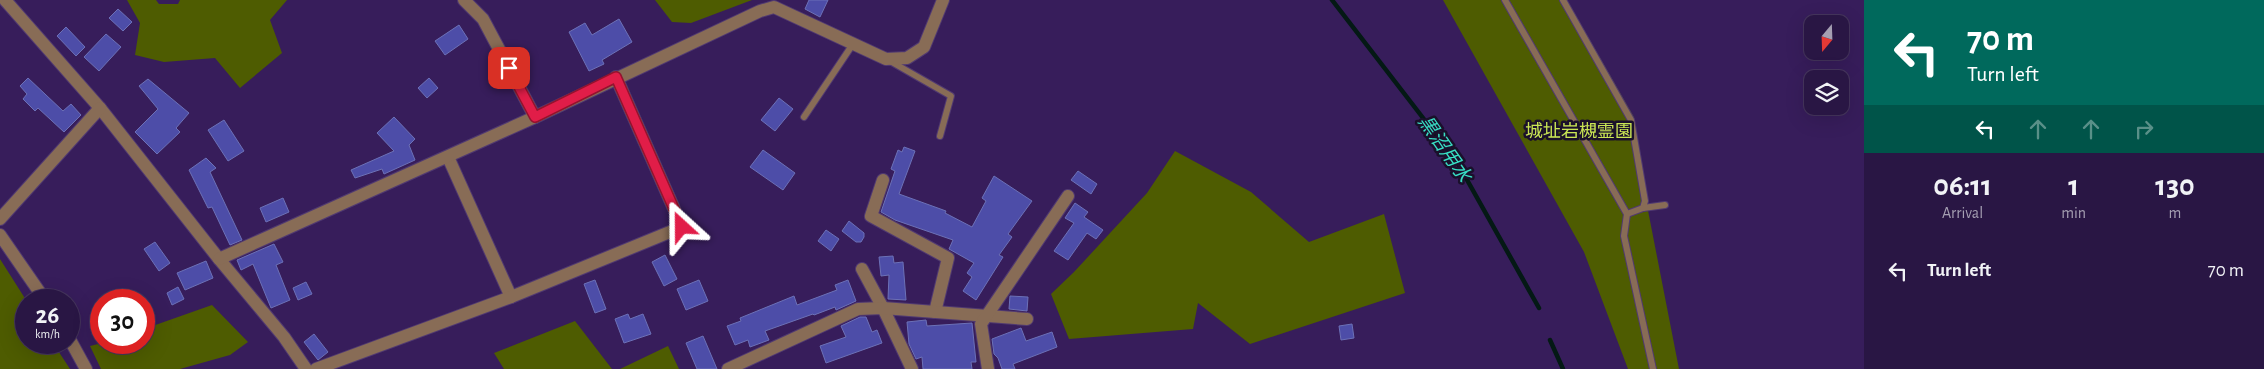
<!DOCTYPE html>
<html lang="en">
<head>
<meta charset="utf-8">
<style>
  body { margin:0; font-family:"Alegreya Sans","Noto Sans JP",sans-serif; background:#311f4b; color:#f1f3f6; height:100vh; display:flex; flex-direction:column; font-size:19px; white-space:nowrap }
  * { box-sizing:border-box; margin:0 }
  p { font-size:16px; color:#a59fb2 }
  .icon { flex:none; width:28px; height:28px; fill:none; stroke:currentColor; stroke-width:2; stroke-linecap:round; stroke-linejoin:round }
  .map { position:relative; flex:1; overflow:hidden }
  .panel { display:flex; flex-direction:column; background:#291644; width:400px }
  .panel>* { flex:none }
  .guide { background:#00695c; color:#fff; overflow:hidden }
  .needle { width:32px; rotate:199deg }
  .controls { position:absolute; left:1804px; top:15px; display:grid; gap:10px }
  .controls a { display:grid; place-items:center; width:45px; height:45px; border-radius:10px; background:#291644; box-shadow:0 5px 20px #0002,0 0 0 1px #45355d; font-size:25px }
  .speed { position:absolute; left:15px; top:289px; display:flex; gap:10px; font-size:25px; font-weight:700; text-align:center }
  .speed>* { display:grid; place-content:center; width:65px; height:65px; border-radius:50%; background:#291644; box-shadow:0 5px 20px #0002,0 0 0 1px #45355d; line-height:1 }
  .speed small { font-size:12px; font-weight:400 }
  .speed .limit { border:8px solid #d22; background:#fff; color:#111 }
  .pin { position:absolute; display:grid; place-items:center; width:42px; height:42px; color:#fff; margin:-21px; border-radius:10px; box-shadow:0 2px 8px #0006 }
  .me { position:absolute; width:55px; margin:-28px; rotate:336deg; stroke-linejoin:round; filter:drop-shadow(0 0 4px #0008) }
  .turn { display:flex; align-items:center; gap:18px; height:105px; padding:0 20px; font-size:22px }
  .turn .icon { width:65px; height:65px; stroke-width:2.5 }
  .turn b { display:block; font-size:35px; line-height:42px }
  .lanes { display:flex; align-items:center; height:48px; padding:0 20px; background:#0003; justify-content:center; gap:25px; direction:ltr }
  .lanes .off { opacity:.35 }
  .eta { display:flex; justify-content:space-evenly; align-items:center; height:85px; text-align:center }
  .eta b { font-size:30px; font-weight:700; line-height:35px }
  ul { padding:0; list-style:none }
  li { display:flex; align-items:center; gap:15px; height:65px; padding:0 20px }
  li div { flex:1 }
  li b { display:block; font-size:19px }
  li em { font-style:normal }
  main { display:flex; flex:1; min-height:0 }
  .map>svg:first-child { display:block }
  .green { fill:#4e5c01 }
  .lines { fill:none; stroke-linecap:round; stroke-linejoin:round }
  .stream { stroke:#041915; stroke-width:4.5 }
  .building { fill:#4d4da8; stroke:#6c71b7 }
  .service-casing { stroke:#513a71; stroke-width:8 }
  .minor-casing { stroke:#513a71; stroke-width:14 }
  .service { stroke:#886c56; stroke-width:6 }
  .minor { stroke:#886c56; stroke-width:12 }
  .route-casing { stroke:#92132f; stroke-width:12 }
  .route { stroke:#e11d48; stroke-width:9 }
  .labels { text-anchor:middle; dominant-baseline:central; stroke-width:5; stroke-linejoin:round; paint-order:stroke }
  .park-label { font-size:18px; fill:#cae654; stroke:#1a102b }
  .water-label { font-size:19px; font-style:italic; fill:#38dfc5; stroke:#1a102b }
</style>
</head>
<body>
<main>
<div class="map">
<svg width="1864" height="369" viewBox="0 0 1864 369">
  <rect width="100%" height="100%" fill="#371d5b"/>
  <!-- green -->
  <g class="green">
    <path d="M127,0H156L159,4H178L180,0H287L270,20L282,53L240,88L215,58L164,62L135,55L140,23Z"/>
    <path d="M655,0H752L691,23L672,22Z"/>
    <path d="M1443,0H1567L1634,117L1644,190L1679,369H1628L1584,252Z"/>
    <path d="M1175,151L1251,192L1309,242L1384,214L1405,293L1250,344L1198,303L1193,329L1069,339L1051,294L1074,272L1147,193Z"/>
    <path d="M0,259L26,300V342L53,343L70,369H0Z"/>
    <path d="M212,305L248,342L230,355L180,369H101L90,346L102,343L144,342V329Z"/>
    <path d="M575,321L612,369H504L494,353Z"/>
    <path d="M668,346L679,369H620Z"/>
  </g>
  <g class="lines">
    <!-- stream -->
    <g class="stream">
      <path d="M1332,0L1457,162L1539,308"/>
      <path d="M1550,340L1563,369"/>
    </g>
  </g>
  <!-- building -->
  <g class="building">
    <path d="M809,0H828L820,17L805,9Z"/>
    <path d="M118,9L132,22L123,31L109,18Z"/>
    <path d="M619,19L632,42L602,60L604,64L589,71L569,32L585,23L592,35Z"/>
    <path d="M459,25L468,39L445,55L435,41Z"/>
    <path d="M66,27L85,47L76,56L57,36Z"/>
    <path d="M106,34L121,47L99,71L84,57Z"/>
    <path d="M28,78L63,111L71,104L81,115L64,132L38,108L35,111L23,99L27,94L20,86Z"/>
    <path d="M429,78L438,88L427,98L418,88Z"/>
    <path d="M148,79L189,113L176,128L180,132L157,154L135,132L158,109L139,86Z"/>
    <path d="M779,98L793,109L775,131L761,120Z"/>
    <path d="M394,117L415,139L409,145L415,160L384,174L382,169L355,178L351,170L394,151L377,133Z"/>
    <path d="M224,120L244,151L228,161L208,130Z"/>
    <path d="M904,147L915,151L899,194L946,211L945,213L972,227L986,201L982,198L994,176L1032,201L1008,234L1012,237L999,255L1003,257L976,300L963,291L972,277L967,273L974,263L949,249L953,240L895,220L881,212L895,171L891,169L898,150L902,152Z"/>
    <path d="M763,150L795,173L783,190L750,167Z"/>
    <path d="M206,158L216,168L210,172L242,240L230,245L212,207L208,208L189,170Z"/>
    <path d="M1078,171L1097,184L1091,194L1071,180Z"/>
    <path d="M283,198L289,212L266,222L260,208Z"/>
    <path d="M1075,203L1088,212L1084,217L1103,230L1096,239L1087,233L1068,260L1054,251L1074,223L1065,218Z"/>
    <path d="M849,221L864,233V237L861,242H856L842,231Z"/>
    <path d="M826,230L839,239L831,251L818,241Z"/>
    <path d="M155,242L170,263L159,271L144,249Z"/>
    <path d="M274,244L283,262L276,265L290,300L271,308L253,264L241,270L237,260Z"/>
    <path d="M665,255L677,279L664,286L652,262Z"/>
    <path d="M893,256L894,263L903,262L906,300L888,299L889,275L881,276L879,257Z"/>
    <path d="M206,261L213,278L185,290L177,273Z"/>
    <path d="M595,280L606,309L595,313L584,284Z"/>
    <path d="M699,280L708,301L686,310L677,289Z"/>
    <path d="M848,280L856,301L836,310L835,307L814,315L813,314L765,331L769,340L750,347L748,340L735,345L727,326L741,321L740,318L794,296L797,305L837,290L835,285Z"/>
    <path d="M306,282L312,294L298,300L293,288Z"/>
    <path d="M178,287L184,299L172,305L167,293Z"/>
    <path d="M1010,296L1028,297L1027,311L1009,309Z"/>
    <path d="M628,314L630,319L643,314L651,334L624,343L615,319Z"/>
    <path d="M860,317H866L872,332L877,330L882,343L826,363L820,346L846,337L841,326Z"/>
    <path d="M926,320L927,326L972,323L976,362H971L972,369H923L922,357L916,359L909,344L907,322Z"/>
    <path d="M1352,324L1354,338L1341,340L1339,326Z"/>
    <path d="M1021,328L1026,341L1052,332L1057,347L1013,364L1015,369H1002L998,358L994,354L992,339Z"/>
    <path d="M314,334L328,352L318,360L304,342Z"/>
    <path d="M703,336L717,369H697L686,343Z"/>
  </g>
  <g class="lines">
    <defs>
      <g id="service">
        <path d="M1505,0L1627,214L1624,236L1653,369"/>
        <path d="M1563,0L1631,120L1645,201L1643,208"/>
        <path d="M890,61L951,96L940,136"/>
        <path d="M804,117L853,44"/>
        <path d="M1627,214L1643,208L1665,205"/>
      </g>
      <g id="minor">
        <path d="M5,0L100,108L219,259L284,337L306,369"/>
        <path d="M464,0L483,19L535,117"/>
        <path d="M448,157L511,297"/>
        <path d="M883,180L871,216L948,258L935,312"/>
        <path d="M0,219L100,108"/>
        <path d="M0,235L45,300"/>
        <path d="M219,259L535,117L760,11L774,7L886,59L907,58L924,47L943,0"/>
        <path d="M862,269L883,308L912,369"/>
        <path d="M69,338L86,369"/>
        <path d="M316,369L511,297L682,227L616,77"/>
        <path d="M728,369L858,309L883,308L1027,319"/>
        <path d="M988,369L981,324L1068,196"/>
      </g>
    </defs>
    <!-- service casing -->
    <use href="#service" class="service-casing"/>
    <!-- minor casing -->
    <use href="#minor" class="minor-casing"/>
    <!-- service -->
    <use href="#service" class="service"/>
    <!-- minor -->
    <use href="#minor" class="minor"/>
  </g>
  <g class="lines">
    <defs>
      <path id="route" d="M509,68L535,117L616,77L682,227"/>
    </defs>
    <!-- route casing -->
    <use href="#route" class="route-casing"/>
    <!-- route -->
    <use href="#route" class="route"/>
  </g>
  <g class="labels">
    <!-- park labels -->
    <g class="park-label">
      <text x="1579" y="132">城址岩槻霊園</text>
    </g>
    <!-- water labels -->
    <g class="water-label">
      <text transform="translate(1444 149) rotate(55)">黒沼用水</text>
    </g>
  </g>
</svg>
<div class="controls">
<a><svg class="needle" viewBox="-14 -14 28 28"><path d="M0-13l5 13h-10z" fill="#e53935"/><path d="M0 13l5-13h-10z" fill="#a59fb2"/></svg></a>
<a><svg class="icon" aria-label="layers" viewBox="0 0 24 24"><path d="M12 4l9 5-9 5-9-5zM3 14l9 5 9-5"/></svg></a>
</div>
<div class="speed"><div>26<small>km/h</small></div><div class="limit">30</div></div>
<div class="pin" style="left:509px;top:68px;background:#d93025"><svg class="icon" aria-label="arrive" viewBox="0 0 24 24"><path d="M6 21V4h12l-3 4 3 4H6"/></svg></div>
<svg class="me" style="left:682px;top:227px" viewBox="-20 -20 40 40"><path d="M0-17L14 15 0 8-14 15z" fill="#e11d48" stroke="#fff" stroke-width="4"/></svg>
</div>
<section class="panel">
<div class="guide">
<div class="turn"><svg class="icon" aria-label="left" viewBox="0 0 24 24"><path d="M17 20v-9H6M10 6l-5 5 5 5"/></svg><div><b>70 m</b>Turn left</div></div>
<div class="lanes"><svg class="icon" aria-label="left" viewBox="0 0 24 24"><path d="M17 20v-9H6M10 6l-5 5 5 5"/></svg><svg class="icon off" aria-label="ahead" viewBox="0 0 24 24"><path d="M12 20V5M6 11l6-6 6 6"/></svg><svg class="icon off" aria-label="ahead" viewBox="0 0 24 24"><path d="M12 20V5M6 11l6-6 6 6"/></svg><svg class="icon off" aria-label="right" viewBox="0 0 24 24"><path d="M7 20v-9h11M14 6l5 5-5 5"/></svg></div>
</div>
<div class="eta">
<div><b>06:11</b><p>Arrival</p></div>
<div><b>1</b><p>min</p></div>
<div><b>130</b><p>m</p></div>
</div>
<ul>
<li><svg class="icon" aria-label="left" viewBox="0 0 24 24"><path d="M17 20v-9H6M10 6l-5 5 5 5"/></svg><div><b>Turn left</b></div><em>70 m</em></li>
</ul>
</section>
</main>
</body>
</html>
